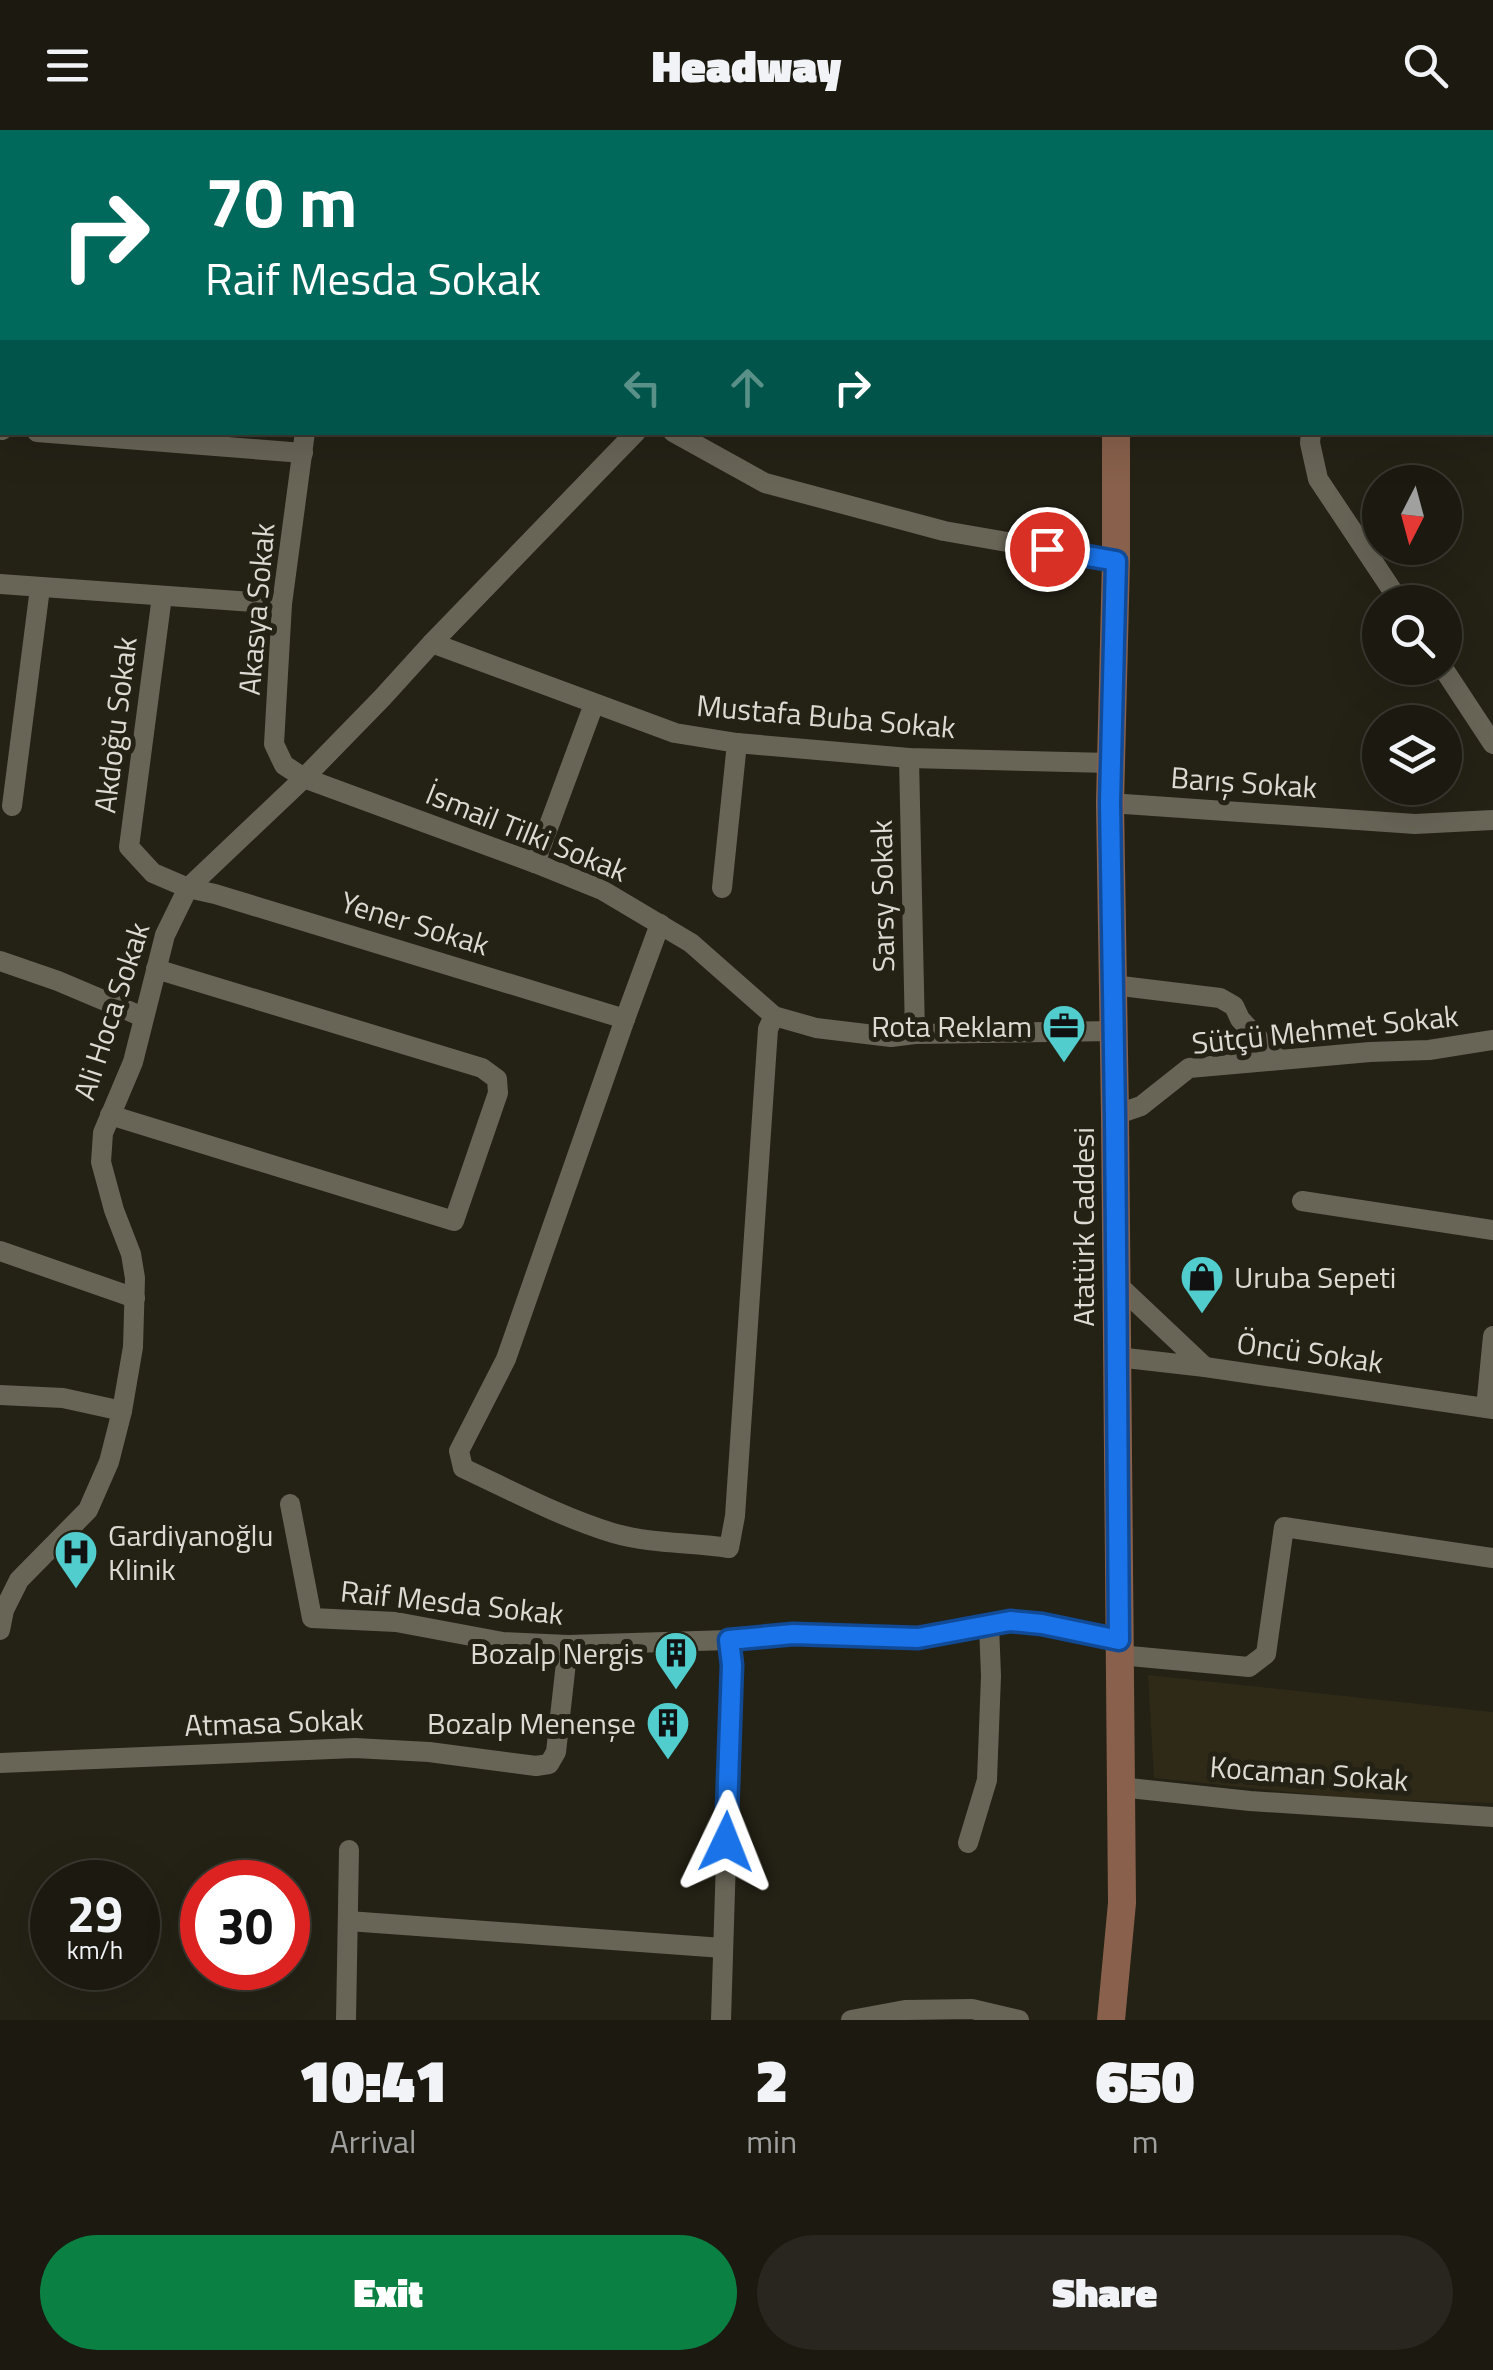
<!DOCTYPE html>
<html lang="en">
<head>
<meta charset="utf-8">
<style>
  body { margin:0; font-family:"Titillium Web",sans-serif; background:#28261e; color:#f1f3f6; height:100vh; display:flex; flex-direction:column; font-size:38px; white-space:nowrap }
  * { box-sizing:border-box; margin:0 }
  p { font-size:32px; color:#a0a09f }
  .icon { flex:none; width:55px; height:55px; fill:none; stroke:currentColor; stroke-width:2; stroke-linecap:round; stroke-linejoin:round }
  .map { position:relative; height:1890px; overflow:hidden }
  .sheet { display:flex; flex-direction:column; background:#1b1910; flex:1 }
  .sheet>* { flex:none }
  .top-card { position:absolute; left:0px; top:0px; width:1495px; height:305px; box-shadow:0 10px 40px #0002,0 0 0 2px #393830; background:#00695c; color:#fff; overflow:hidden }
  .needle { width:65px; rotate:186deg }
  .fabs { position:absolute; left:1362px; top:335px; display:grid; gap:20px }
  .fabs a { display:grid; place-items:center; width:100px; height:100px; border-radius:50%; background:#1b1910; box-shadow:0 10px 40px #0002,0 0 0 2px #393830; font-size:50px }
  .speed { position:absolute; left:30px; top:1730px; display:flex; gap:20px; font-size:50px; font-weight:700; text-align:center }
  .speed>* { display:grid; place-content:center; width:130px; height:130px; border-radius:50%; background:#1b1910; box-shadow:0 10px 40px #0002,0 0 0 2px #393830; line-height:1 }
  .speed small { font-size:25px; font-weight:400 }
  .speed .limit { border:15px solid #d22; background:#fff; color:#111 }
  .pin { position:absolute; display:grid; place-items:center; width:85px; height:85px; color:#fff; margin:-42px; border:5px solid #fff; border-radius:50%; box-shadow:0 2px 10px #0007 }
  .me { position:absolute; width:110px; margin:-55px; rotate:2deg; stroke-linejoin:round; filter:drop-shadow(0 0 8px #0008) }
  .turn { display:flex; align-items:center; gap:35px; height:210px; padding:0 40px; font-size:45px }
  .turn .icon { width:130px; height:130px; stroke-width:2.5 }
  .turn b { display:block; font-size:70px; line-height:85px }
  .lanes { display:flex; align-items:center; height:95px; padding:0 40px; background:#0003; justify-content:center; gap:50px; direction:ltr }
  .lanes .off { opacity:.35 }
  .eta { display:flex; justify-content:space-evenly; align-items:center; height:170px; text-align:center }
  .eta b { font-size:60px; font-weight:800; line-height:70px }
  .primary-button { display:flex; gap:20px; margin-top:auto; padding:20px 40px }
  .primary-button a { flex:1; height:115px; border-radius:60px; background:#0b8043; color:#fff; font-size:40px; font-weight:800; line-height:115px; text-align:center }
  .primary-button a+a { background:#28261e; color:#f1f3f6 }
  header { display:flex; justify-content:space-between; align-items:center; height:130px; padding:0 40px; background:#1b1910; font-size:45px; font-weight:800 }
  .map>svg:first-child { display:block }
  .built { fill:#2f2a18 }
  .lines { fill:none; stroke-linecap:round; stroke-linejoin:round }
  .street { stroke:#686557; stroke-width:20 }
  .secondary { stroke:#88604b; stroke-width:28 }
  .route-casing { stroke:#114b97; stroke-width:25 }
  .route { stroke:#1a73e8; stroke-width:18 }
  .labels { text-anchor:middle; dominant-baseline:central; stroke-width:10; stroke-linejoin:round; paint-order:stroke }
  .street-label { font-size:30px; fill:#dcdad2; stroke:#242115 }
  .poi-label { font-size:30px; fill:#dcdad2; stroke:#242115; text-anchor:end }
</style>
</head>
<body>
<header><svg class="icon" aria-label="menu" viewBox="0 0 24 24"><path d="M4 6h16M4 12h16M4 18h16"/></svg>Headway<svg class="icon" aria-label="search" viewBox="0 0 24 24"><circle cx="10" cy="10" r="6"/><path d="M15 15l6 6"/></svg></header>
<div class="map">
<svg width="1493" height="1890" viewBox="0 0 1493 1890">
  <rect width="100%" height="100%" fill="#242115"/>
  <!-- built -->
  <path class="built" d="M1148,1545L1493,1582V1673L1358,1669L1154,1648Z"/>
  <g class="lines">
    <!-- street -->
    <g class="street">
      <path d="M1293,0V2"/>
      <path d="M213,2V0"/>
      <path d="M347,2V0"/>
      <path d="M810,2L811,0"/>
      <path d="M922,2L925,0"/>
      <path d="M1492,71H1493"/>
      <path d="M0,101H2"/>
      <path d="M1492,254H1493"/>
      <path d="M0,299L2,300"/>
      <path d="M37,302L303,323"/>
      <path d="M305,302L282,474L274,614L284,635L304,648L535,733L602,760L691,813L774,886L816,898L891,907L915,904L1114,901"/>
      <path d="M673,302L765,353L944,401L1116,431"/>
      <path d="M1311,302L1310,313L1318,349L1400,472"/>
      <path d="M0,454L282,474"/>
      <path d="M162,466L129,717L153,743L188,758L215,764L625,889"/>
      <path d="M432,513L675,603L737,613L909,628L1110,633"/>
      <path d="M1443,538L1493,614"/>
      <path d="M909,628L915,904"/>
      <path d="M1110,673L1415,694L1493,690"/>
      <path d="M12,676L40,458"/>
      <path d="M535,733L594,574"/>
      <path d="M722,758L737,613"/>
      <path d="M660,794L625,889L506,1229L459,1321L463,1338C512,1361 561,1387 613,1403C650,1414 691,1412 729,1418L735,1386L768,899L774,886"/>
      <path d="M0,831L58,851L143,887"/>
      <path d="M1113,855L1220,868L1234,876L1240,889L1278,929"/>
      <path d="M110,985L454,1091L498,963L497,949L482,938L156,839"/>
      <path d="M1115,985L1141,976L1189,938L1370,922L1429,920L1493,910"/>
      <path d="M1302,1071L1493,1100"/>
      <path d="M0,1121L135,1168"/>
      <path d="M1116,1153L1205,1237"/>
      <path d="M1117,1227L1205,1237L1493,1279"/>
      <path d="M0,1265L63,1268L122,1281"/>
      <path d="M1486,1278L1493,1206"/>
      <path d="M290,1374L312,1488L396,1492L503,1512L568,1515L729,1510L793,1504L918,1509L1010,1491L1042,1494L1119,1510"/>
      <path d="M0,1500L4,1480L19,1450L88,1380L109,1332L122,1281L133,1217L135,1148L131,1124L114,1080L101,1032L103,1003L133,932L165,805L188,758L304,648L382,568L432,513L636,302"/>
      <path d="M1119,1525L1249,1537L1266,1524L1284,1397L1493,1428"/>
      <path d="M0,1633L355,1618L429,1622L536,1636L549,1634L556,1622L568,1515"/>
      <path d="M1120,1657L1250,1671L1493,1687"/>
      <path d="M968,1713L987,1650L991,1546L989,1495"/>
      <path d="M348,1791L723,1818"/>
      <path d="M346,1890L349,1720"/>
      <path d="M721,1890L732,1535L729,1510"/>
      <path d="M851,1890L905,1880L972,1879L1019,1890"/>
    </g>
    <!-- secondary -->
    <g class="secondary">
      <path d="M1112,0V2"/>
      <path d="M1111,1890L1122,1773L1115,985L1110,673L1116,431V302"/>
    </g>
  </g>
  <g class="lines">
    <defs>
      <path id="route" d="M726,1712L732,1535L729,1510L793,1504L918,1508L1010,1491L1042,1494L1119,1510L1115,985L1110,672L1116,431L1047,419"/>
    </defs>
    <!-- route casing -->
    <use href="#route" class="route-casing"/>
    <!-- route -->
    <use href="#route" class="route"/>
  </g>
  <!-- icons -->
  <defs>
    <symbol id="office-pin" viewBox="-11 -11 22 30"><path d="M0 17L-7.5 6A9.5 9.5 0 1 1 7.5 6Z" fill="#52cdcd" stroke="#242115"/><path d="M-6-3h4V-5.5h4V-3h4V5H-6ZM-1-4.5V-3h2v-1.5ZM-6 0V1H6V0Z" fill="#111"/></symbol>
    <symbol id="shop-pin" viewBox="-11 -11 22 30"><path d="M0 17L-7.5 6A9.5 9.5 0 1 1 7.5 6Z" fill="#52cdcd" stroke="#242115"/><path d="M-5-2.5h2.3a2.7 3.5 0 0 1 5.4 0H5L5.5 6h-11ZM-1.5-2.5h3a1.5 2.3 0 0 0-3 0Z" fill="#111"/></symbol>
    <symbol id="hospital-pin" viewBox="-11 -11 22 30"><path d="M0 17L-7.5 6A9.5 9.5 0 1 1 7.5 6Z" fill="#52cdcd" stroke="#242115"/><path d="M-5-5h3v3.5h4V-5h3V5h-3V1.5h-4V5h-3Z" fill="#111"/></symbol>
    <symbol id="building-pin" viewBox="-11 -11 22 30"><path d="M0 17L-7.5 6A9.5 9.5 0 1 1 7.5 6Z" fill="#52cdcd" stroke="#242115"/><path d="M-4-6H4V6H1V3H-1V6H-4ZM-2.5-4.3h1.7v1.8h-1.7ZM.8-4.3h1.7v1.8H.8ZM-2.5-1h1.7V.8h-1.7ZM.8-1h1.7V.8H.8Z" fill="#111"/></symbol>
  </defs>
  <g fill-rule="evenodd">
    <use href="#office-pin" x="1039" y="871" width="50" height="68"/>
    <use href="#shop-pin" x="1177" y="1122" width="50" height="68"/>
    <use href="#hospital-pin" x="51" y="1397" width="50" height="68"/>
    <use href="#building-pin" x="651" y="1498" width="50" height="68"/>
    <use href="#building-pin" x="643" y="1568" width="50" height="68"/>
  </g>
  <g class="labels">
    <!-- street labels -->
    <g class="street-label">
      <text transform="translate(256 479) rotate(-85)">Akasya Sokak</text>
      <text transform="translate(826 586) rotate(5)">Mustafa Buba Sokak</text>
      <text transform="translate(115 595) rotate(-83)">Akdoğu Sokak</text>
      <text transform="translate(1244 652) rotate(4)">Barış Sokak</text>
      <text transform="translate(527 702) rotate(22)">İsmail Tilki Sokak</text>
      <text transform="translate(882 766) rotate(-91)">Sarsy Sokak</text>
      <text transform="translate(415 793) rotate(17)">Yener Sokak</text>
      <text transform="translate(111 881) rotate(-72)">Ali Hoca Sokak</text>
      <text transform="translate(1325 899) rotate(-6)">Sütçü Mehmet Sokak</text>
      <text transform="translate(1083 1097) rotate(-90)">Atatürk Caddesi</text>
      <text transform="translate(1310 1222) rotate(8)">Öncü Sokak</text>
      <text transform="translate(452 1472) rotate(6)">Raif Mesda Sokak</text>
      <text transform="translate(274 1592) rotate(-2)">Atmasa Sokak</text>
      <text transform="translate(1309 1643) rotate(4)">Kocaman Sokak</text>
    </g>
    <!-- poi labels -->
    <g class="poi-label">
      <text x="1032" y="896">Rota Reklam</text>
      <text x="1234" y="1147" text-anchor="start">Uruba Sepeti</text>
      <text x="108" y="1405" text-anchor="start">Gardiyanoğlu<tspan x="108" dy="34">Klinik</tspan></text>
      <text x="644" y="1523">Bozalp Nergis</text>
      <text x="636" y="1593">Bozalp Menenşe</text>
    </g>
  </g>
</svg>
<div class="fabs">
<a><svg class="needle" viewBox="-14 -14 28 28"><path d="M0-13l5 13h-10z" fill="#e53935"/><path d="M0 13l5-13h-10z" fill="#a0a09f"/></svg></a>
<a><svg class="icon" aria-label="search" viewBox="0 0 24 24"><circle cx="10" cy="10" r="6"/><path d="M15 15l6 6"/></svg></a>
<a><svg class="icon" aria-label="layers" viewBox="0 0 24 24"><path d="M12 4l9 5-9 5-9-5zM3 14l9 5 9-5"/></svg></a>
</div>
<div class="speed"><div>29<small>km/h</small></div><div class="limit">30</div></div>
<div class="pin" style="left:1047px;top:419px;background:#d93025"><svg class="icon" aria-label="arrive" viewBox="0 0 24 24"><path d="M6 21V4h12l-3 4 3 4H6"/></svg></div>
<svg class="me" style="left:726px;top:1712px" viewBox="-20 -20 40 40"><path d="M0-17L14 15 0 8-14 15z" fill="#1a73e8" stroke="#fff" stroke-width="4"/></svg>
<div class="top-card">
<div class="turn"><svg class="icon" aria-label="right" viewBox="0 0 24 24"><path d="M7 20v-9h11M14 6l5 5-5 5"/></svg><div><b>70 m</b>Raif Mesda Sokak</div></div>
<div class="lanes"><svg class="icon off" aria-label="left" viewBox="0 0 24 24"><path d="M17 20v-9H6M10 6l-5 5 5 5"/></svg><svg class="icon off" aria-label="ahead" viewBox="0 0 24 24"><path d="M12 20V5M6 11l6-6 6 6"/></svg><svg class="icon" aria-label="right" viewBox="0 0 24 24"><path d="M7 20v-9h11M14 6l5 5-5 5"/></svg></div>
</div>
</div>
<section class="sheet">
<div class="eta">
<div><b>10:41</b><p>Arrival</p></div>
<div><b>2</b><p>min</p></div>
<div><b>650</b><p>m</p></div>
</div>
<div class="primary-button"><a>Exit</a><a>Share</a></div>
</section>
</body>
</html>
